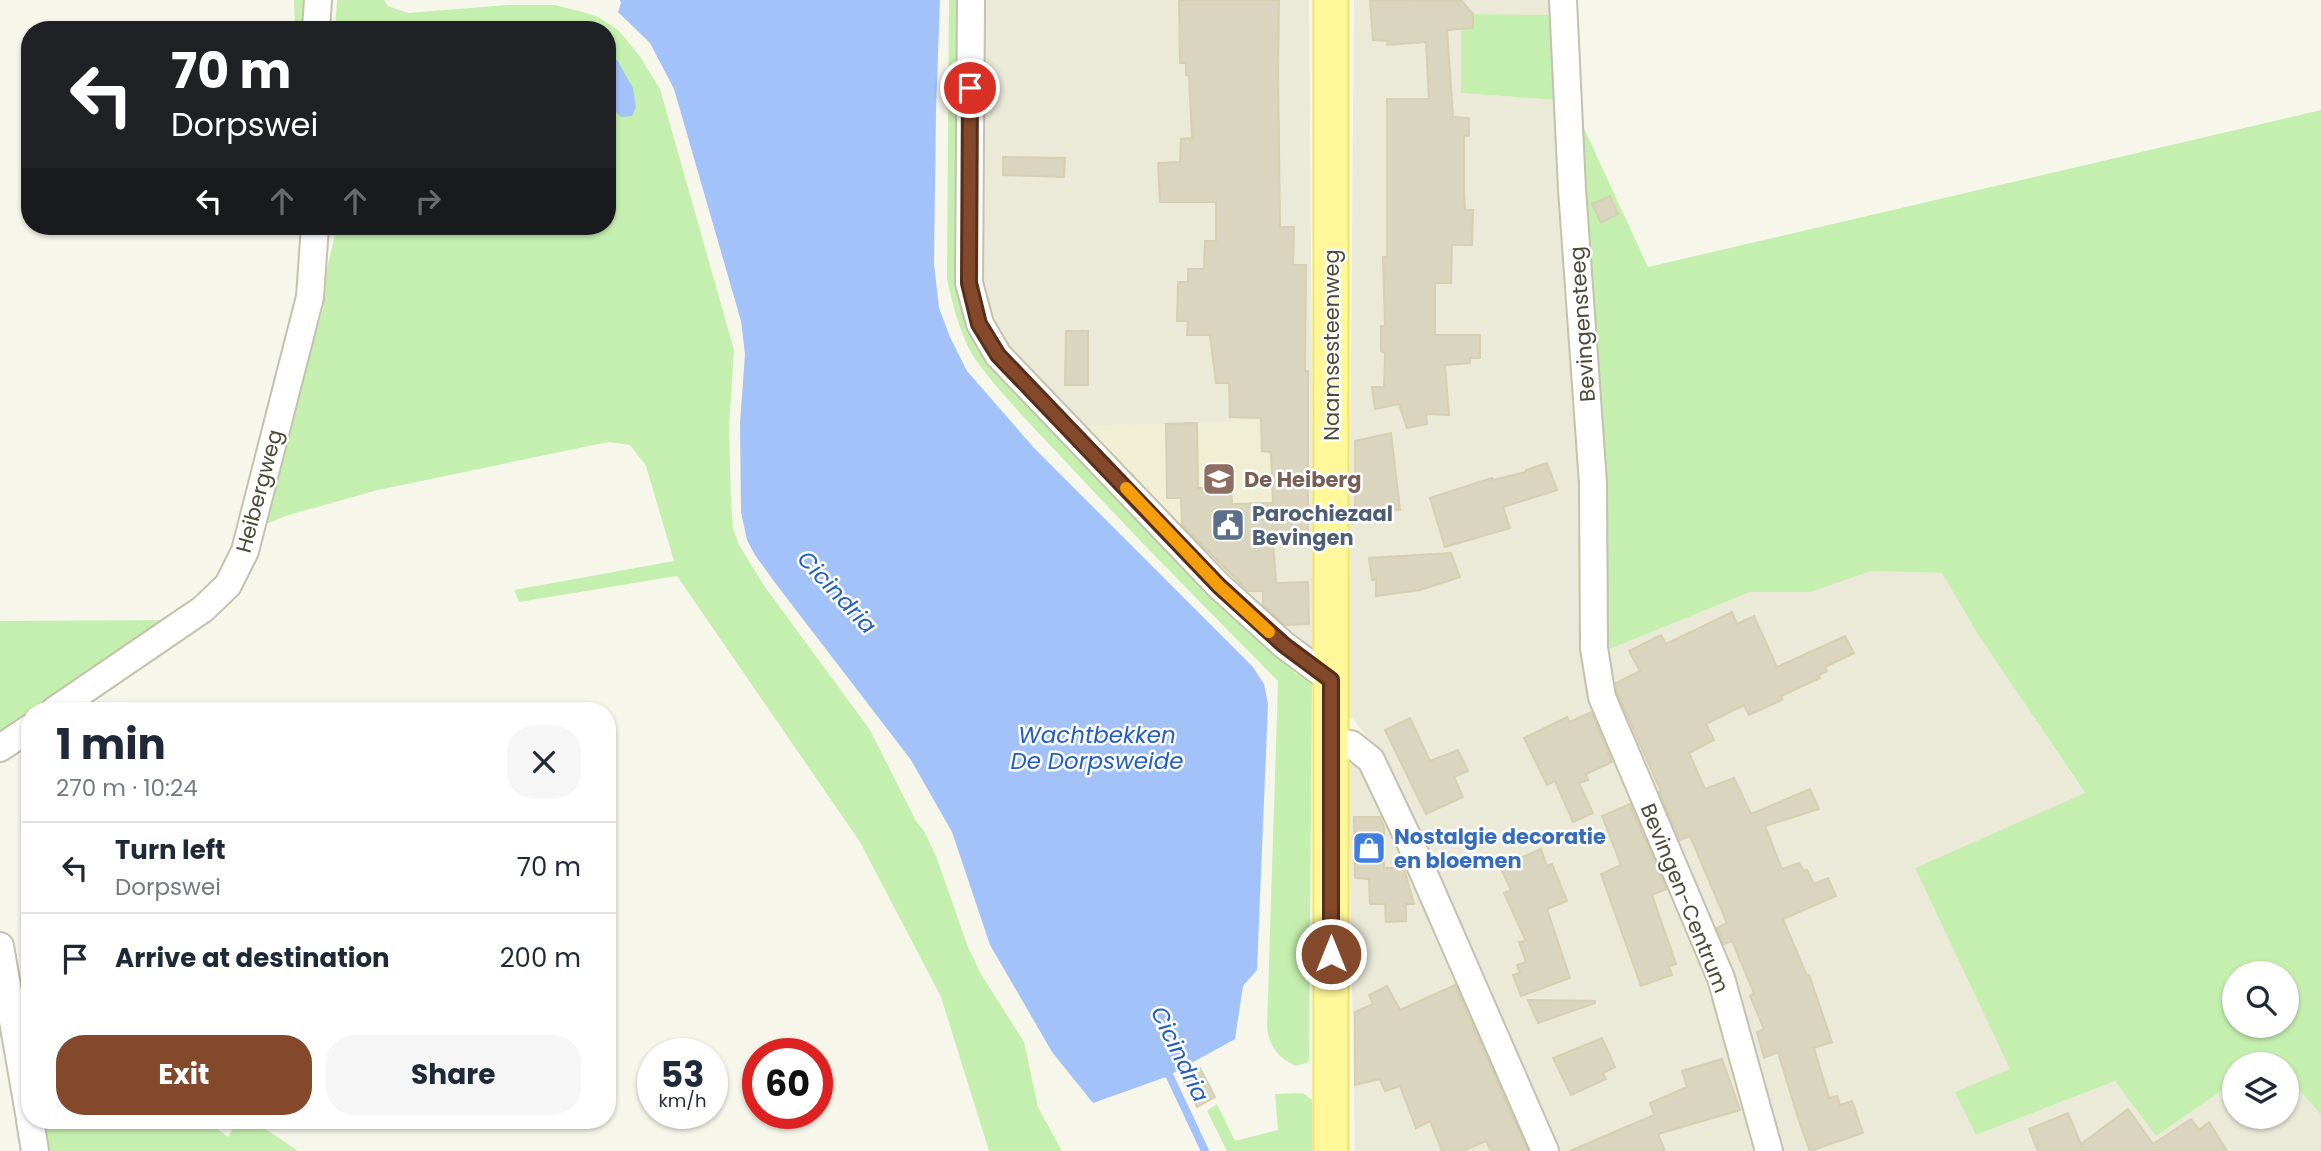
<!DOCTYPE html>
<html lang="en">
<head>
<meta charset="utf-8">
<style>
  body { margin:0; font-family:Poppins,sans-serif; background:#f6f6f7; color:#1f2937; height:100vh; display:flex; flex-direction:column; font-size:26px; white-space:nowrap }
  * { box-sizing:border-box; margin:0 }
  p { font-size:23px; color:#747a83 }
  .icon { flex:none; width:38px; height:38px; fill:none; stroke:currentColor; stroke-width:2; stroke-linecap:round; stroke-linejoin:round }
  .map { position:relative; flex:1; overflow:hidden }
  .sheet { position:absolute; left:21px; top:702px; width:595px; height:427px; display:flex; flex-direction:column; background:#fff; border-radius:28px; box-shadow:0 2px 5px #0004 }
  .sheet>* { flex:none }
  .banner { position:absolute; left:21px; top:21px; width:595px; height:214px; border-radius:28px; box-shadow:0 2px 5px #0004; background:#202124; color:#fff; overflow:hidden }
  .controls { position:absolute; left:2222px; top:961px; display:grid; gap:14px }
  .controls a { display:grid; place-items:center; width:77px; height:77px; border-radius:50%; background:#fff; box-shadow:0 2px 5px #0004; font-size:35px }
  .speed { position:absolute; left:637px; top:1038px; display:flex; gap:14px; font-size:35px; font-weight:700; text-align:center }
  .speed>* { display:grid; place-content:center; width:91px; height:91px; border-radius:50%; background:#fff; box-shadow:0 2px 5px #0004; line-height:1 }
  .speed small { font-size:18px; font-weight:400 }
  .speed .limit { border:10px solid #d22; background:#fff; color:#111 }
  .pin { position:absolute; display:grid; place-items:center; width:60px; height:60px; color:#fff; margin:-30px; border:4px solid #fff; border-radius:50%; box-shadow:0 2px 7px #0007 }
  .me { position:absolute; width:77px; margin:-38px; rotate:0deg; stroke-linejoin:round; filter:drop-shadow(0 0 5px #0008) }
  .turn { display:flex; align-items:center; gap:24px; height:147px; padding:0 35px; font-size:32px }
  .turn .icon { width:91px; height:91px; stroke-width:2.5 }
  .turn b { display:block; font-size:49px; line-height:60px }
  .lanes { display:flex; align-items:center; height:66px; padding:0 35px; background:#0003; justify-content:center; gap:35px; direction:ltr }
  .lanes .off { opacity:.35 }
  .round { display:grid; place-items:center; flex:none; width:74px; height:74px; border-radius:28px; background:#f6f6f7 }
  .overview { display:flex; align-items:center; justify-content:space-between; height:119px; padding:0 35px }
  h1 { font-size:42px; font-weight:700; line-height:52px }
  .cta { display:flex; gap:14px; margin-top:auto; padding:14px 35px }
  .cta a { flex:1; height:80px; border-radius:28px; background:#84482a; color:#fff; font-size:28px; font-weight:700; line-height:80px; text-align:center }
  .cta a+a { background:#f6f6f7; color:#1f2937 }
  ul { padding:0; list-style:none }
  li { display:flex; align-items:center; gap:21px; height:91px; padding:0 35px; border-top:2px solid #e0e1e3 }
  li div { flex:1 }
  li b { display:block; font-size:26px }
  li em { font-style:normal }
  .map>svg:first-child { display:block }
  .residential { fill:#ebe9d8 }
  .education { fill:#f1efd3 }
  .green { fill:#c5efaf; fill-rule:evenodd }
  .water { fill:#a2c2f9 }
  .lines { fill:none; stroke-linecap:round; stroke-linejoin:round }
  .stream { stroke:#a2c2f9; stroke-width:8 }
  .building { fill:#dad5be; stroke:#d6cfb1; stroke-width:2 }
  .minor-casing { stroke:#c4c1ac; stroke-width:30 }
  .major-casing { stroke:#f1e55e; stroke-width:37 }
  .minor { stroke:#fff; stroke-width:26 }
  .major { stroke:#fff89b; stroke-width:33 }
  .route-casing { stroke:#562f1b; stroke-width:18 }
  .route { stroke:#84482a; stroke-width:12 }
  .slow { stroke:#f59e0b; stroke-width:12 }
  .labels { text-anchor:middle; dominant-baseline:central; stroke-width:5; stroke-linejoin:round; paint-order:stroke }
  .street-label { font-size:21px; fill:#4c4937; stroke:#fff }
  .education-label { font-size:21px; font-weight:bold; fill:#785e54; stroke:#fff; text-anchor:start }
  .service-label { font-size:21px; font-weight:bold; fill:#4e5e75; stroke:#fff; text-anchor:start }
  .shop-label { font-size:21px; font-weight:bold; fill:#366cbe; stroke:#fff; text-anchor:start }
  .water-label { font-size:23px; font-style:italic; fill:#225ec6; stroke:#fff }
</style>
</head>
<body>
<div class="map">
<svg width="2321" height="1151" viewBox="0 0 2321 1151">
  <rect width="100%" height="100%" fill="#f7f6eb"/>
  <!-- residential -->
  <g class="residential">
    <path d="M982,0H1309L1314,648H1307L1290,641L996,339L982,291Z"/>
    <path d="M1354,0H1554L1555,15L1461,93L1558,100L1581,441L1589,699L1624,777L1710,980L1758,1151H1558L1409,810L1376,749L1352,718H1348Z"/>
    <path d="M1871,571L1942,573L1977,633L2085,794L1915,868L2011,1070L1976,1135L2115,1081L2156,1135L2235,1081V1116H2287V1075L2321,1115V1151H1781L1620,721L1605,651L1750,592H1811Z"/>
    <path d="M1348,764H1357L1362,766L1538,1151H1355Z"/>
  </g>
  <!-- education -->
  <path class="education" d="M1259,419L1260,453L1310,449L1308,506L1266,508L1261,542L1189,543L1079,426L1197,423Z"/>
  <!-- green -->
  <g class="green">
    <path d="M294,0H317L314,30H295Z"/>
    <path d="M337,0H384L388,6L408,13L508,5H555L583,12L598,17L618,30L639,55L660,89L734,350L729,426L731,503L733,528L739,545L765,587L870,730L916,821L924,831L936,856L968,947L981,974L1024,1042L1038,1107L1062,1151H989L941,997L860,842L677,576L519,602L514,590L674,561L646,466L630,445L608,442L378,490L285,516L264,525L285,432L323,309L325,278L337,226H607V30H335Z"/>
    <path d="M949,0H966L968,311L1128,505L1294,672L1312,684L1309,1062L1296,1066C1278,1058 1269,1046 1267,1027L1278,681C1207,609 1135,537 1067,463C1037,431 1004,398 978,363C961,340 953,306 947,279Z"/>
    <path d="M1461,14L1555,15L1558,100L1461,93Z"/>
    <path d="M2321,110V1115L2287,1075V1064H2278L2270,1056L2259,1064H2235V1081L2156,1136L2115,1081L1976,1135L1955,1092L2010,1069L1915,868L2085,793L1977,633L1942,573L1871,571L1811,592H1750L1605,651L1606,476L1593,296L1590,283L1582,124L1648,267ZM2235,973H2287V1026H2235Z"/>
    <path d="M174,620L30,710V713L0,736V621Z"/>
    <path d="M1303,1093L1312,1100V1151H1227L1207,1111L1217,1104L1235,1141L1278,1130L1275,1094Z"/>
    <path d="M43,1120H205L228,1137L238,1120H252L298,1151H48Z"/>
  </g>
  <!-- water -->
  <g class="water">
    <path d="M620,0H940L936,110L934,264L939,308L950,337L967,371L1034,448L1253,667L1264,684L1268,704L1257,970L1243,986L1235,1039L1166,1077L1093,1103L1052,1052L990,945L952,832L911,760L779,588L755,555L747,540L741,512L740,423L745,354L741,321L674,89L650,43L618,12L621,3Z"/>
    <path d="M607,59L617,60L633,88L636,107L632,116L621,117L607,103Z"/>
  </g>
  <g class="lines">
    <!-- stream -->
    <path class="stream" d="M1165,1066L1205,1151"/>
  </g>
  <!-- building -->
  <g class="building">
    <path d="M1179,0H1279L1278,72L1280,227H1294L1293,265H1306L1305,371H1308V541H1273L1276,583L1308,582L1309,624L1285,625L1263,604V591H1248L1182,525L1181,498H1167L1166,424L1197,423L1198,488H1231L1232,504L1273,503L1271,452L1262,451L1261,418L1230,417L1229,383H1216L1210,335H1187L1188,321H1177L1178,282H1188V269H1204L1205,241H1216V202H1160L1158,163L1180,162L1181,139L1192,138L1189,76L1186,75V63H1180Z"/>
    <path d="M1370,0L1462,1L1473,14V28L1447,30L1453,117L1469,118V136H1464V191L1465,210H1473L1472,245H1452L1451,283H1435V335H1480V358H1470V363L1445,365L1449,415L1426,414L1427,424L1407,428L1399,404L1375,409L1372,387H1384L1385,353L1381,351V326H1385L1383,257H1387V99H1429L1426,42L1387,45L1388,41L1373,40Z"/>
    <path d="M1003,157L1065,158L1064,177L1003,175Z"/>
    <path d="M1610,196L1618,214L1601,223L1592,204Z"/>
    <path d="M1066,331H1088V385H1065Z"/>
    <path d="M1391,433L1400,510L1355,511V441Z"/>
    <path d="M1547,463L1557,490L1503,507L1510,528L1445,547L1430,498L1492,478L1493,480L1526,472V470Z"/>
    <path d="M1451,553L1460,577L1420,590L1376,596V579L1372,580L1369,558Z"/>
    <path d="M1732,612L1737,624L1754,616L1777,667L1845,636L1854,653L1825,667L1827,671L1819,675L1820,678L1781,696L1782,700L1749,715L1744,705L1706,724L1714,740L1689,753L1705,789L1734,778L1751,814L1810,789L1819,809L1765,826L1782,869L1799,863L1804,871L1807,870L1814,884L1828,878L1836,896L1783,919L1807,976L1809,975L1832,1042L1814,1048L1829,1098L1837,1096L1840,1105L1852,1101L1863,1133L1810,1151L1798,1118L1778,1052L1764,1058L1757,1032L1764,1029L1750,996L1754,993L1732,941L1724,944L1717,928L1727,923L1690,836L1680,840L1659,792L1661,791L1617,693L1616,683L1640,671L1629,651L1661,635L1666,644Z"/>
    <path d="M1591,712L1612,762L1586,774L1588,780L1579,783L1593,813L1573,822L1555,781L1547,785L1524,738L1567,717L1570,722Z"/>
    <path d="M1410,718L1430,761L1458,750L1468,771L1454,777L1463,797L1426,814L1385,730Z"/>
    <path d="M1630,804L1666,889L1652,895L1676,964L1669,966L1672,975L1641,986L1601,874L1621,865L1602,816Z"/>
    <path d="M1354,817H1380L1384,827V868H1404L1414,904H1406V921L1386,922L1385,904H1370L1369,879L1355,878Z"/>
    <path d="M1541,849L1547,866L1552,864L1567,901L1547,909L1570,978L1521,996L1513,975L1520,973L1517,965L1526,962L1519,942L1526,941L1504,893L1511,890L1500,867Z"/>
    <path d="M1455,985L1528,1151H1491L1486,1141L1463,1151H1442L1430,1121L1416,1128L1400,1086L1385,1091L1380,1079L1355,1085V1012L1373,1004L1369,995L1387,986L1400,1010Z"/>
    <path d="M1528,1000L1595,1001V1003L1538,1023Z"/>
    <path d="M1602,1038L1615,1067L1603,1073L1606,1079L1571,1095L1553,1058Z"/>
    <path d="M1722,1059L1740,1110L1658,1134L1665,1151H1570L1654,1115L1650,1103L1687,1087L1682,1071Z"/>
    <path d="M1200,1068L1215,1097L1197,1107L1182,1078Z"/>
    <path d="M2128,1109L2153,1144L2191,1119L2199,1130L2209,1122L2227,1151H2038L2029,1129L2068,1113L2081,1144Z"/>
  </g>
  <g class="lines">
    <defs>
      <g id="minor">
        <path d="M971,0L969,283L980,324L998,355L1219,586L1284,645L1331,680"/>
        <path d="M1563,0L1572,189L1593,483L1594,648L1602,697L1721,978L1769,1151"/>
        <path d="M316,30L318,0"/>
        <path d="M55,710L203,609L228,585L245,551L310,297L315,226"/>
        <path d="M1331,741L1351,744L1371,760L1410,842L1545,1151"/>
        <path d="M0,748L30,728"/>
        <path d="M0,946L30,1119"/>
        <path d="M30,1120L35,1151"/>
      </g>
      <path id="major" d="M1331,1151V0"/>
    </defs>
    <!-- minor casing -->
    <use href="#minor" class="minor-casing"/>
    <!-- major casing -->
    <use href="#major" class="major-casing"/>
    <!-- minor -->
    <use href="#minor" class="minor"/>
    <!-- major -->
    <use href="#major" class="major"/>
  </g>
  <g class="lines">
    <defs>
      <path id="route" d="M970,88L969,283L979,324L998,355L1219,586L1284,645L1331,680V954"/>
    </defs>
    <!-- route casing -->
    <use href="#route" class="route-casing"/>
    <!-- route -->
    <use href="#route" class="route"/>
    <!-- slow -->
    <path class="slow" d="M1126,488L1219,586L1269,632"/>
  </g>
  <!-- icons -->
  <defs>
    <symbol id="school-square" viewBox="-11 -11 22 22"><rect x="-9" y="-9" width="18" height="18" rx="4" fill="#8d6e63" stroke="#fff"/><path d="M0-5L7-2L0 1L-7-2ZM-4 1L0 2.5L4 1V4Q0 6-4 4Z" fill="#fff"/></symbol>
    <symbol id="civic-square" viewBox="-11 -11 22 22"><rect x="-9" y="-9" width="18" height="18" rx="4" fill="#5c6f8a" stroke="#fff"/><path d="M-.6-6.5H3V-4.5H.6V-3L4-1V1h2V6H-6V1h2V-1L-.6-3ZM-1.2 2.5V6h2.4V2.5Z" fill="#fff"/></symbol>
    <symbol id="shop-square" viewBox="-11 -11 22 22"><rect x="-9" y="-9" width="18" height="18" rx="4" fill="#3f7fe0" stroke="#fff"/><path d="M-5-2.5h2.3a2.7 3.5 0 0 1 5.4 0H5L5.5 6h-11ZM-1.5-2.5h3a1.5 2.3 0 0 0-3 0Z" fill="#fff"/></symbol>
  </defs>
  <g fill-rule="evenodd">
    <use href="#school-square" x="1200" y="460" width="38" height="38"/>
    <use href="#civic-square" x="1209" y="506" width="38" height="38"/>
    <use href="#shop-square" x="1350" y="829" width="38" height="38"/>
  </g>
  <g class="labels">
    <!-- street labels -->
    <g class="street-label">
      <text transform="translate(1582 324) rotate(-94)">Bevingensteeg</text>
      <text transform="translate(1331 345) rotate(-90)">Naamsesteenweg</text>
      <text transform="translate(259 491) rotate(-75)">Heibergweg</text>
      <text transform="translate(1685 898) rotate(68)">Bevingen-Centrum</text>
    </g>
    <!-- education labels -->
    <g class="education-label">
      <text x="1244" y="479">De Heiberg</text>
    </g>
    <!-- service labels -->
    <g class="service-label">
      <text x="1252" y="513">Parochiezaal<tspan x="1252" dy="24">Bevingen</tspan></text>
    </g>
    <!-- shop labels -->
    <g class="shop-label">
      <text x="1394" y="836">Nostalgie decoratie<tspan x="1394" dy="24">en bloemen</tspan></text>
    </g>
    <!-- water labels -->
    <g class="water-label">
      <text transform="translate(837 592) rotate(47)">Cicindria</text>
      <text x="1097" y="735">Wachtbekken<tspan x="1097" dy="26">De Dorpsweide</tspan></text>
      <text transform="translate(1180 1054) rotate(64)">Cicindria</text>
    </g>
  </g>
</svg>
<div class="controls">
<a><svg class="icon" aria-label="search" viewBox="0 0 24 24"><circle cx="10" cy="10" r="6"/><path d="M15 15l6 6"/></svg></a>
<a><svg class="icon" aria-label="layers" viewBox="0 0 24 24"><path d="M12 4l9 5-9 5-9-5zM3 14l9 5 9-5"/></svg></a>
</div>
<div class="speed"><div>53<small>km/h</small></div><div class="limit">60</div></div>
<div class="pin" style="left:970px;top:88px;background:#d93025"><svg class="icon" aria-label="arrive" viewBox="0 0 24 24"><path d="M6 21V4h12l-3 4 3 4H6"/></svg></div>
<svg class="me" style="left:1331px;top:954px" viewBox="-20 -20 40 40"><circle r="17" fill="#84482a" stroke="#fff" stroke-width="3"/><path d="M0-11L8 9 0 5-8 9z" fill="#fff"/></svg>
<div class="banner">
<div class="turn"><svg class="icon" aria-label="left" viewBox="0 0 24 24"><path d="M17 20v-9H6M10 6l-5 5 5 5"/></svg><div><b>70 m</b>Dorpswei</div></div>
<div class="lanes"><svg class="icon" aria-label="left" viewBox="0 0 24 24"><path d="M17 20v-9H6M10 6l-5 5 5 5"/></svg><svg class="icon off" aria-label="ahead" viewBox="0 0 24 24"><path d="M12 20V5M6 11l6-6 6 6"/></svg><svg class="icon off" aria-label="ahead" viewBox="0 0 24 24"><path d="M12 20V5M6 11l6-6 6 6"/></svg><svg class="icon off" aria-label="right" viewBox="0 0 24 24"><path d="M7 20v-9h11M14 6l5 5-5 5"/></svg></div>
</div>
<section class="sheet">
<div class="overview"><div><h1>1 min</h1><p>270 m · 10:24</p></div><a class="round"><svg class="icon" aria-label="close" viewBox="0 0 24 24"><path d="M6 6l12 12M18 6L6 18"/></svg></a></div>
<ul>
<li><svg class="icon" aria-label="left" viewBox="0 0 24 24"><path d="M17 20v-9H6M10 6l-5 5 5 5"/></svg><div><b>Turn left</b><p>Dorpswei</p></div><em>70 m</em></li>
<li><svg class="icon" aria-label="arrive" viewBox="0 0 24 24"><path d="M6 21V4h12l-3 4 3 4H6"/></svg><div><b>Arrive at destination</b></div><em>200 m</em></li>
</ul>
<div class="cta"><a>Exit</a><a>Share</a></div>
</section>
</div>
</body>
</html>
